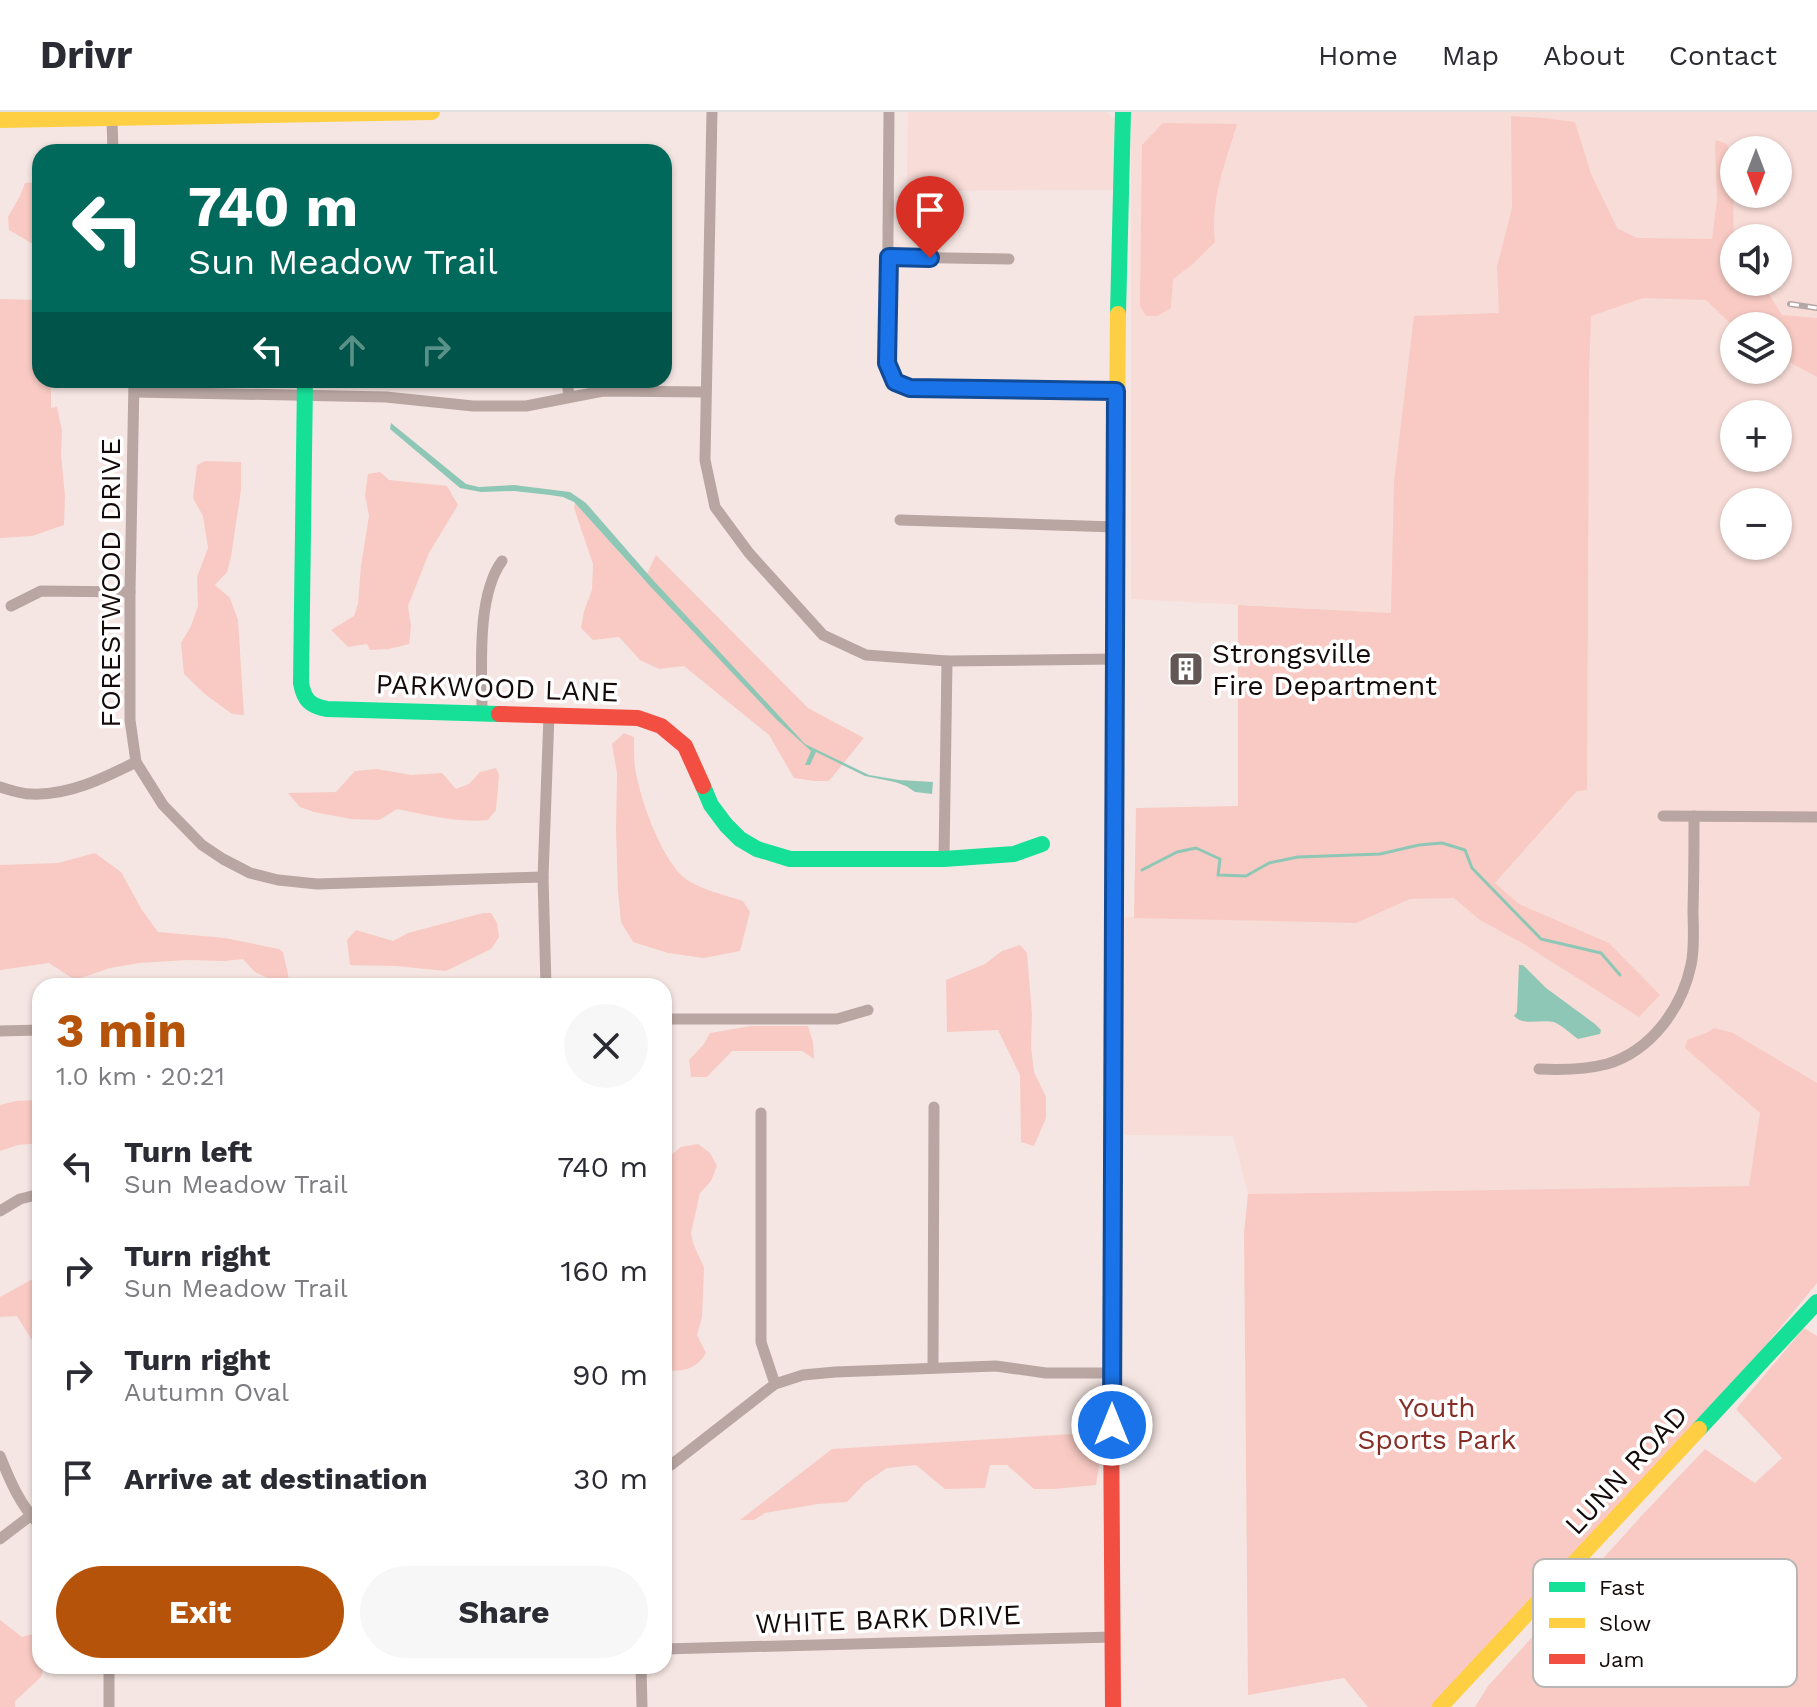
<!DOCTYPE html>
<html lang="en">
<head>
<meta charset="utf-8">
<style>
  body { margin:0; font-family:"Work Sans",sans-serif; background:#f7f7f7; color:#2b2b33; height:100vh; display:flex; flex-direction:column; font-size:30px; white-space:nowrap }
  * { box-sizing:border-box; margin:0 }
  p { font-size:26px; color:#7c7c81 }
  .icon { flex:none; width:44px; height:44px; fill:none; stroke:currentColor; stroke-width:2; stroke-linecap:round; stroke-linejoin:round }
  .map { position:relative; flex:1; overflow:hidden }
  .drawer { position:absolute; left:32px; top:866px; width:640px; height:696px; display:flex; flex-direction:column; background:#fff; border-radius:24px; box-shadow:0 2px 6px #0004 }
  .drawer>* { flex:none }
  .hud { position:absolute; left:32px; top:32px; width:640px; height:244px; border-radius:24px; box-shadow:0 2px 6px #0004; background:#00695c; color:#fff; overflow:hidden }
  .needle { width:52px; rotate:180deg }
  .tools { position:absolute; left:1720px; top:24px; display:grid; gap:16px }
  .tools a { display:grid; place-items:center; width:72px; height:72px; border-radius:50%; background:#fff; box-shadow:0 2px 6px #0004; font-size:40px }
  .pin { position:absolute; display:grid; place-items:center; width:68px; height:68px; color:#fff; margin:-82px -34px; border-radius:50% 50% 50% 0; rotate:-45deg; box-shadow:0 0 8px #0007 }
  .pin .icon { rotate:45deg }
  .me { position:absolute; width:88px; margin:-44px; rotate:0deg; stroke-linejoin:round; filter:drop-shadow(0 0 6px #0008) }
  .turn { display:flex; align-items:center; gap:28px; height:168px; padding:0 24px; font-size:36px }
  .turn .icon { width:104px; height:104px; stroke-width:2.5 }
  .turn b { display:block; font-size:56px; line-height:68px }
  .lanes { display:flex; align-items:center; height:76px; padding:0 24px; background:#0003; justify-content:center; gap:40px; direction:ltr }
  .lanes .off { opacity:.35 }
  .round { display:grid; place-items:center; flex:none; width:84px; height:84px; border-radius:42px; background:#f7f7f7 }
  .summary { display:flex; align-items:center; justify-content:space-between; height:136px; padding:0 24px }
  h1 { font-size:48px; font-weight:700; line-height:60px; color:#b45309 }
  .button { display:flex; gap:16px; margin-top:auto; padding:16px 24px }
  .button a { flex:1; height:92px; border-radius:48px; background:#b45309; color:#fff; font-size:32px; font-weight:700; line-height:92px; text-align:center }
  .button a+a { background:#f7f7f7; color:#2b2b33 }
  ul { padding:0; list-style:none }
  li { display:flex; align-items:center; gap:24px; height:104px; padding:0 24px }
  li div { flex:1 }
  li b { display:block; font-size:30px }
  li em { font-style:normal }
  header { display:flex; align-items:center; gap:48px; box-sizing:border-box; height:112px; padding:0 40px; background:#fff; border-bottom:2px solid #e1e1e2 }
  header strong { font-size:38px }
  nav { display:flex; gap:44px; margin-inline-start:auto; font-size:28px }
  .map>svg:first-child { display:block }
  .built { fill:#f8dcd7; fill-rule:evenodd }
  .green { fill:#f8cac3 }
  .water { fill:#8fc7b6 }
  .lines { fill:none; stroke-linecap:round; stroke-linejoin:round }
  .stream { stroke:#8fc7b6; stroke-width:3 }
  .street { stroke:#b9a6a3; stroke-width:11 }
  .fast { stroke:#16e098; stroke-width:16 }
  .slow { stroke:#ffcf43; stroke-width:16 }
  .jam { stroke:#f24e42; stroke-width:16 }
  .rail-casing { stroke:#b5a7a5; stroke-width:6 }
  .rail { stroke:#fff; stroke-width:3; stroke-dasharray:9; stroke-linecap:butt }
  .route-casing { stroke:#114b97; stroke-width:20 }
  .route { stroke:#1a73e8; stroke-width:14 }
  .labels { text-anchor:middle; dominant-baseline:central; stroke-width:7; stroke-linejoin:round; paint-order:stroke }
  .street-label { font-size:28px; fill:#140a09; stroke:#fff }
  .poi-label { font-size:28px; fill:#140a09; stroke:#fff; text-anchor:start }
  .park-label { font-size:28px; fill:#862e27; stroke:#fff }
  .key { fill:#fff; stroke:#b8b6b5; stroke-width:2 }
  .key-label { font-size:22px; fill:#140a09 }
</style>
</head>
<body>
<header>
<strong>Drivr</strong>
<nav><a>Home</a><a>Map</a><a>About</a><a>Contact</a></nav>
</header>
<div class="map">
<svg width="1817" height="1595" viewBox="0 0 1817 1595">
  <rect width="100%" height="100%" fill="#f5e6e3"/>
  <!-- built -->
  <g class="built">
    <path d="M908,0H1107L1114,7L1117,24L1115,78L907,79Z"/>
    <path d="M1131,0H1817V1051L1760,1002L1750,1074L1248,1082L1233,1024L1124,1023L1122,805L1356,811L1410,787L1469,785L1517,792L1495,771L1577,680L1390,501L1131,487ZM1734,38H1778V82H1734ZM1734,126H1778V170H1734ZM1734,214H1778V258H1734ZM1734,302H1778V346H1734ZM1734,390H1778V434H1734Z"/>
  </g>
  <!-- green -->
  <g class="green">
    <path d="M1511,4L1543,6L1575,10L1591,62L1617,116L1637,126L1712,127L1717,88L1715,33L1716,28L1727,32L1733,61L1734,170H1761L1782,203L1817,206V265L1778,244V214L1734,215L1706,188L1643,186L1591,204L1589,261L1587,678L1577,679L1495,771L1519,792L1609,831L1660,883L1639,905L1522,831L1480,808L1454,786L1410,787L1356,811L1134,806L1136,696L1238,694V493L1391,501L1394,370L1414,204L1499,201L1497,155L1512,96Z"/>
    <path d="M1163,11L1237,12C1225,52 1210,88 1215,130L1193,152L1173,167L1171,196L1157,204H1146L1140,194L1142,33Z"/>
    <path d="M38,70L40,72V136L9,118L8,105L20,84L25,71Z"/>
    <path d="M0,187L40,188V268H51V296L57,295L62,319L61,343L65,384L64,413L32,424L0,426Z"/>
    <path d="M205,349L241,350V378L231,445L227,460L215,473L230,486L238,508L244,603L232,602L206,583L184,562L181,531L191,514L198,494L197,465L208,436L203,404L193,386L197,353Z"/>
    <path d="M380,360L389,368L447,374L458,393L429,441L408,494L411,514L409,532L389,537L370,538L367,532L348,535L331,518L354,504L358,492L361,454L369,404L365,383L368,362Z"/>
    <path d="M575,391L644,468L656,443L808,596L864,626L829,669H815L794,666L769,623L684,554L659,557L640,548L619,525L593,528L581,516L584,499L592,478L593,452L574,396Z"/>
    <path d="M624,621L634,625C634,635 634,646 635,656C640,687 659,740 681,763C694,776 725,783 743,789L750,800L740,839L704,846L668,841L633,830L621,810L618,780L616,718L617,661L612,632Z"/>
    <path d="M496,656L499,663L496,698L488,708C457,711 427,703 397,697L379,708L351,707L314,700L300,695L288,681L336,680L355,659L377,657L411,663L442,661L456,677L469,672L480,660Z"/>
    <path d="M95,741L121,760L142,798L158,820L225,826L279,837L283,840L290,872L284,874L255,860L243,847L225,849L188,848L139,851L110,856L75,868L49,851L0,858V753L58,751Z"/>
    <path d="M483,801H491L497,811L499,825L491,837L446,859L396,854L350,853L347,828L356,818L393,829L408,821Z"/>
    <path d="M1020,833L1027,841L1032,902L1031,935L1034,960L1046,985V1006L1034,1034L1021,1030L1020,963L998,918L947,920L946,868L985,852L1002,839Z"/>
    <path d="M751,914H808L813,930L814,947L802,939H732L707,965H691L689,948L704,932L710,921Z"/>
    <path d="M1714,916L1733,921L1817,971V1171L1711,1300L1435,1595H1368L1344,1566L1248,1583L1244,1121L1248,1082L1749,1074L1760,1001L1685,936L1687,928L1706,921Z"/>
    <path d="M40,988V1031L18,1033L0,1039V993L16,989Z"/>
    <path d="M698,1032L710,1041L717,1054L711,1069L700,1081L691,1121L693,1131L704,1156L702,1205L697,1223L706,1241C696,1258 682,1260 664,1258V1049L681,1035Z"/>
    <path d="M40,1163V1250L33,1230L17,1204L0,1205V1185Z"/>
    <path d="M1804,1216L1817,1224V1595H1475L1488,1574L1645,1400L1705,1337L1755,1371L1782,1346L1736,1297Z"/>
    <path d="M1104,1320L1096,1373L1054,1377H1034L1007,1353H990L985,1376L945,1377L916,1353L887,1356L865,1371L847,1390L818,1392L765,1401L754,1408H740L832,1337Z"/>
    <path d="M0,1508L22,1525L40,1520V1554H44L41,1565L15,1589V1595H0Z"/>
  </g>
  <!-- water -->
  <g class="water">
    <path d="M391,311L466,372L479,375L514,373L570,380L586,391L653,468L805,632L869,663L899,668L933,670L932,682L915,680L906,674L895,670L865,664L816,640L810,653H805L811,639L777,608L649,473L574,390L563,385L550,383L514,379L481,380L460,376L390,317Z"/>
    <path d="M1519,853H1523L1546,876L1595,912L1601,918L1600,922L1578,927C1571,922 1564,915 1556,911C1542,906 1524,915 1514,904L1517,900Z"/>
  </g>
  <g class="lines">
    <!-- stream -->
    <path class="stream" d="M1142,758L1177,740L1196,736L1220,747L1218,763L1246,764L1269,751L1298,745L1380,742L1419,733L1442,731L1465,738L1472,756L1541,827L1601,841L1620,863"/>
    <!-- street -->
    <g class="street">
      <path d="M712,0L705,348L715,395L749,441L823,523L866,543L947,549L1114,547"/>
      <path d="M889,0L887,251L895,270L910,276L1116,279"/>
      <path d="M112,7L113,40"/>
      <path d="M889,145L1009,147"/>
      <path d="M134,268L130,480V608L136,650L163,693L202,733L223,747L250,761L278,768L317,772L543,765"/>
      <path d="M567,268L569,285"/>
      <path d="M135,280L386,285L473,294H526L603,279L706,280"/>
      <path d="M900,408L1115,415"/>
      <path d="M11,494L41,479L130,480"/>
      <path d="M482,601C482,558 476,484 502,449"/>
      <path d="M0,675C10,678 21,682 31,682C68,684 104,666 136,650"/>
      <path d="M1663,704L1817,705"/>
      <path d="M944,747L947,549"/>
      <path d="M546,874L543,765L549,603"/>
      <path d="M664,907H837L868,898"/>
      <path d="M0,919L40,918"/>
      <path d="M1539,957C1562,958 1584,958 1607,952C1651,939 1682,896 1691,853C1695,835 1693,815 1693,797C1694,766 1694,735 1694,704"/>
      <path d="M761,1001V1230L775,1272"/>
      <path d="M0,1099L20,1087L40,1082"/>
      <path d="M933,1256L934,995"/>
      <path d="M0,1344C10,1369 21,1395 40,1413"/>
      <path d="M664,1356L671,1353L775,1272L803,1263L835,1260L996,1254L1046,1261H1111"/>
      <path d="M0,1427L30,1404"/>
      <path d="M664,1537L1113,1525"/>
      <path d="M641,1554L642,1595"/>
      <path d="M109,1595V1554"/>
    </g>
    <!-- fast -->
    <g class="fast">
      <path d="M1118,202L1123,0"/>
      <path d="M305,268L301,571C304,588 310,594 327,597L499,602"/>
      <path d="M703,674L711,693L726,713L740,727L757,737L790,747H944L1014,742L1042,732"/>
      <path d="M1111,1297L1114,644"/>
      <path d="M1699,1317L1817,1190"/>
    </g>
    <!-- slow -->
    <g class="slow">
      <path d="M0,8L432,0"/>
      <path d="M1114,644L1118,202"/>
      <path d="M1440,1595L1699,1317"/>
    </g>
    <!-- jam -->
    <g class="jam">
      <path d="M499,602L638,606L661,614L685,634L703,674"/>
      <path d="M1111,1297L1113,1595"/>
    </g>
    <defs>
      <path id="rail" d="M1790,192L1817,196"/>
    </defs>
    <!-- rail casing -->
    <use href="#rail" class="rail-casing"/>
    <!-- rail -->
    <use href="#rail" class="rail"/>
  </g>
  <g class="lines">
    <defs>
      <path id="route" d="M930,146L889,145L887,251L895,270L910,276L1116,279L1112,1313"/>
    </defs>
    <!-- route casing -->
    <use href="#route" class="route-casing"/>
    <!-- route -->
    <use href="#route" class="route"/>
  </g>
  <!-- icons -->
  <defs>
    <symbol id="building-square" viewBox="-11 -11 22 22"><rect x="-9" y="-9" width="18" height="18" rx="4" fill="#635755" stroke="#fff"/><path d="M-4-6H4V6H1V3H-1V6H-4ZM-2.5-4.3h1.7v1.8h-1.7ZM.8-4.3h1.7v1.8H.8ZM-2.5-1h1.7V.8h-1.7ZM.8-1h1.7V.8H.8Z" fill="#fff"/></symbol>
  </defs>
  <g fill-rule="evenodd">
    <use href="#building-square" x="1166" y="537" width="40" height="40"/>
  </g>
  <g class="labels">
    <!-- street labels -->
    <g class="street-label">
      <text transform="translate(110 471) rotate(-90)">FORESTWOOD DRIVE</text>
      <text transform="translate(497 576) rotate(2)">PARKWOOD LANE</text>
      <text transform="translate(1626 1358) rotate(-47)">LUNN ROAD</text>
      <text transform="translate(888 1507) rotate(-2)">WHITE BARK DRIVE</text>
    </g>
    <!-- poi labels -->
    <g class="poi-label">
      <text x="1212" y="541">Strongsville<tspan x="1212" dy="32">Fire Department</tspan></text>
    </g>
    <!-- park labels -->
    <g class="park-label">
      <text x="1437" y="1295">Youth<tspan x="1437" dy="32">Sports Park</tspan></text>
    </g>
  </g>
  <!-- legend -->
  <rect x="1533" y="1447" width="264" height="128" rx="12" class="key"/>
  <rect x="1549" y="1470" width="36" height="10" fill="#16e098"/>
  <rect x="1549" y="1506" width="36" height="10" fill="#ffcf43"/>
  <rect x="1549" y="1542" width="36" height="10" fill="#f24e42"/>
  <g class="key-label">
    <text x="1599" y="1483">Fast</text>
    <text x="1599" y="1519">Slow</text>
    <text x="1599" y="1555">Jam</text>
  </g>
</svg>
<div class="tools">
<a><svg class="needle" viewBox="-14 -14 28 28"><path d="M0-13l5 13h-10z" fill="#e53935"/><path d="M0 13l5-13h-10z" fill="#7c7c81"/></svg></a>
<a><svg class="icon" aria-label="sound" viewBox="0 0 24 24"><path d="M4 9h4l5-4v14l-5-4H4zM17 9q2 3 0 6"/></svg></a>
<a><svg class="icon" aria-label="layers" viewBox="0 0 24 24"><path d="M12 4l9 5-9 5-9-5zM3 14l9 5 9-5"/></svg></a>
<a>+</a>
<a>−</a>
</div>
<div class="pin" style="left:930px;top:146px;background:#d93025"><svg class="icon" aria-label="arrive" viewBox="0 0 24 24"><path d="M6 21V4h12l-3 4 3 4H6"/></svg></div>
<svg class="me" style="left:1112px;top:1313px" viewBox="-20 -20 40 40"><circle r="17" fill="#1a73e8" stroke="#fff" stroke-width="3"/><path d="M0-11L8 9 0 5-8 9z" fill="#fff"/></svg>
<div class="hud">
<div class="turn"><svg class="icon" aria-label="left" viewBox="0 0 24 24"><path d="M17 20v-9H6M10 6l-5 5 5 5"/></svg><div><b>740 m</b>Sun Meadow Trail</div></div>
<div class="lanes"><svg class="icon" aria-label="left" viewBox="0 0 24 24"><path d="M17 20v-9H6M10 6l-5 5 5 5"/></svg><svg class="icon off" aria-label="ahead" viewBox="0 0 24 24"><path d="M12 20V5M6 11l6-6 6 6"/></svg><svg class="icon off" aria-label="right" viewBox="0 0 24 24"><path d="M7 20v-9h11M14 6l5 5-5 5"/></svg></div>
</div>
<section class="drawer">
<div class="summary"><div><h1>3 min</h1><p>1.0 km · 20:21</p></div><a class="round"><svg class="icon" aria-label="close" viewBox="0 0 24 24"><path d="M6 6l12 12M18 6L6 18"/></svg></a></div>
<ul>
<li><svg class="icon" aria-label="left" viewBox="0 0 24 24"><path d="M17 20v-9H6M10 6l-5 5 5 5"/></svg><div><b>Turn left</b><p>Sun Meadow Trail</p></div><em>740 m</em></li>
<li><svg class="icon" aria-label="right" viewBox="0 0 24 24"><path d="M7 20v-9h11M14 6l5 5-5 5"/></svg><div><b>Turn right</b><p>Sun Meadow Trail</p></div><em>160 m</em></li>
<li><svg class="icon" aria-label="right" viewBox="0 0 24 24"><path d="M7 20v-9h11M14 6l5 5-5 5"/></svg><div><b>Turn right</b><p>Autumn Oval</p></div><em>90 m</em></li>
<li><svg class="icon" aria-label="arrive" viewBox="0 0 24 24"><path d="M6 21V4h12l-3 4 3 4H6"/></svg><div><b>Arrive at destination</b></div><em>30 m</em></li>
</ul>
<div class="button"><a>Exit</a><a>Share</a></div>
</section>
</div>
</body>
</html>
